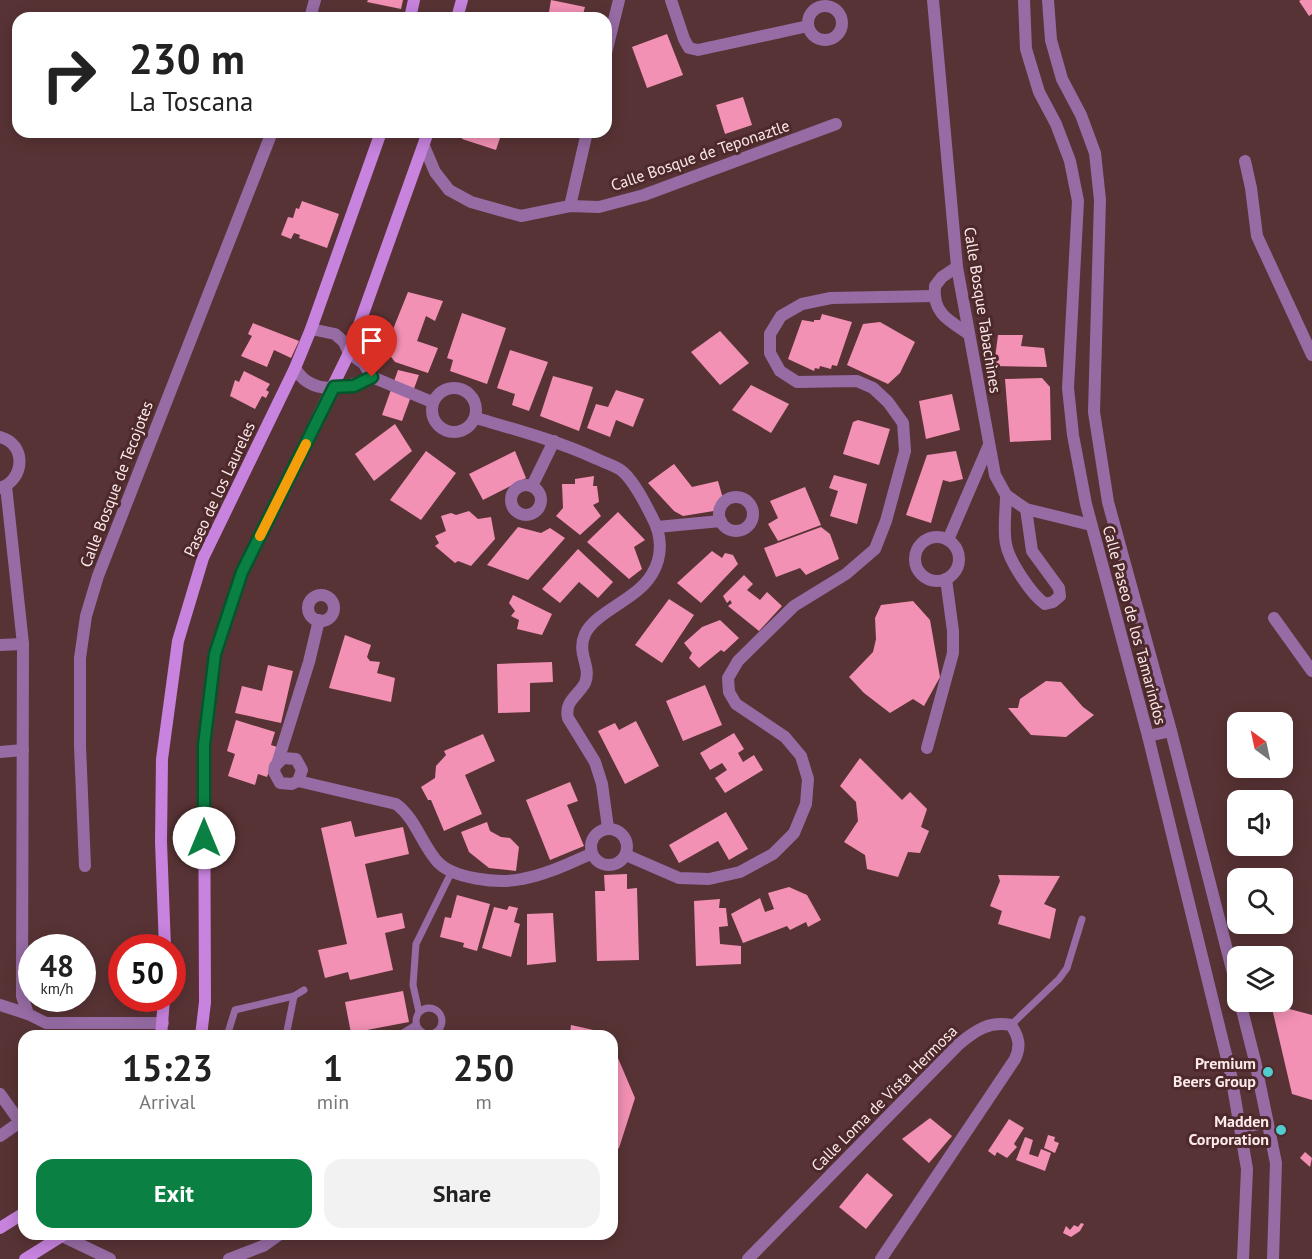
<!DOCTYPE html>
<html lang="en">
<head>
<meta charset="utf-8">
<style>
  body { margin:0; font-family:"PT Sans",sans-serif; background:#f2f2f2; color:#222; height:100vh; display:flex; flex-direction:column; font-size:22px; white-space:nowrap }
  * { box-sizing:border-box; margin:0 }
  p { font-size:20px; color:#767676 }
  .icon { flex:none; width:33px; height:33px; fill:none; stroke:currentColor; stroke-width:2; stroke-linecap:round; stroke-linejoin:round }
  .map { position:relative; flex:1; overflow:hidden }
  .panel { position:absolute; left:18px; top:1030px; width:600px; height:210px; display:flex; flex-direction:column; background:#fff; border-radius:18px; box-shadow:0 3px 15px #0003 }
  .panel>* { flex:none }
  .top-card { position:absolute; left:12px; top:12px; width:600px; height:126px; border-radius:18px; box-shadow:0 3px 15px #0003; background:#fff; color:#222; overflow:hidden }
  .needle { width:39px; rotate:327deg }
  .fabs { position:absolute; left:1227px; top:712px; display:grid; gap:12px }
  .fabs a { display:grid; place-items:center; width:66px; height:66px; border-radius:12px; background:#fff; box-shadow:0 3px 15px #0003; font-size:30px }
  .speed { position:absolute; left:18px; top:934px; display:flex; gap:12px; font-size:30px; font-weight:700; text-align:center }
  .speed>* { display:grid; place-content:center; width:78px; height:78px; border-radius:50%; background:#fff; box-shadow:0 3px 15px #0003; line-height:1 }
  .speed small { font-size:15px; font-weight:400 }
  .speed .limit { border:9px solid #d22; background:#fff; color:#111 }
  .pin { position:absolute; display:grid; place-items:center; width:51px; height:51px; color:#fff; margin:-62px -26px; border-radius:50% 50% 50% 0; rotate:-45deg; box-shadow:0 0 6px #0007 }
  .pin .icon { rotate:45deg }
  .me { position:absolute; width:66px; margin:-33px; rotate:0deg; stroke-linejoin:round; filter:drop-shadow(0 0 4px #0008) }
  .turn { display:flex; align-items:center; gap:21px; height:126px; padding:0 18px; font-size:27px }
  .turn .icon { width:78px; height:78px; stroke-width:2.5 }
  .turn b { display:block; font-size:42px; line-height:51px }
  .eta { display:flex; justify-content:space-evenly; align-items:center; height:102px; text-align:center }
  .eta b { font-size:36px; font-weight:700; line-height:42px }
  .action { display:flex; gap:12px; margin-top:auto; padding:12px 18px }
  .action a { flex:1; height:69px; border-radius:18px; background:#0b8043; color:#fff; font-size:24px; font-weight:700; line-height:69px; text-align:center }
  .action a+a { background:#f2f2f2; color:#222 }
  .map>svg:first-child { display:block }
  .building { fill:#f391b5 }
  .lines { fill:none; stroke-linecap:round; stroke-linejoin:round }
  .service { stroke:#976ca5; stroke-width:7 }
  .minor { stroke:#976ca5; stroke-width:12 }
  .tertiary { stroke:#976ca5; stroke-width:12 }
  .secondary { stroke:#c783de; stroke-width:12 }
  .route-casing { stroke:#07532c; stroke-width:15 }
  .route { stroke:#0b8043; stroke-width:10 }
  .slow { stroke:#f59e0b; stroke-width:10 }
  .poi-dot { fill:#52cdcf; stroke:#4d292b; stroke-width:2 }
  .labels { text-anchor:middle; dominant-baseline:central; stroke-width:6; stroke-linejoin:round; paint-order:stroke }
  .street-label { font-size:16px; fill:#fce9e9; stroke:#4d292b }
  .poi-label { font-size:16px; font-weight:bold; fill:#fce9e9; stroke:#4d292b; text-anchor:end }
</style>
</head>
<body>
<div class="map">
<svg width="1312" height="1259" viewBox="0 0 1312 1259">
  <rect width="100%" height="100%" fill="#583335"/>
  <!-- building -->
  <g class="building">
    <path d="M368,0H403L401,9L367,2Z"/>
    <path d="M551,0L585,7L582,18H548Z"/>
    <path d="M1301,0H1312V14L1309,16L1299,1Z"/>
    <path d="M667,34L683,75L647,88L632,47Z"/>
    <path d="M743,97L752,125L725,134L716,105Z"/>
    <path d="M464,132H502L496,150L462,139Z"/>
    <path d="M302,201L339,214L327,248L299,238L300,235L294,233L291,239L281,235L288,217L293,218L296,208L299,209Z"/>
    <path d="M408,292L443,301L435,321L426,316L417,341L438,348L428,373L395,362L385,349Z"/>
    <path d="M462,313L506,328L487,384L450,371L453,360L447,358Z"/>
    <path d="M822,314L852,322L837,366L832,365L831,369L820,366L819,369L815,368L814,371L788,359L802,320L814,322V320H820Z"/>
    <path d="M880,322L915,342L900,373L888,384L847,365L863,324Z"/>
    <path d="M253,323L299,341L291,358L274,350L267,367L241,356L252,336L248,334Z"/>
    <path d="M720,331L749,363L720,385L691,352Z"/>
    <path d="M998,335H1023L1021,346L1044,348L1047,367L994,366Z"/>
    <path d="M510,350L548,362L529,411L512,405L515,394L497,388Z"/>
    <path d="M398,370L419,375L402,421L382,415Z"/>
    <path d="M244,371L270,384L266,390L269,392L266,398L262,396L255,409L230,396L235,380L239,382Z"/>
    <path d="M553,376L593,387L579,431L540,416Z"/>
    <path d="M1042,378L1050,387L1051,440L1010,442L1005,379Z"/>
    <path d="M751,385L789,404L771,433L732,410Z"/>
    <path d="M616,390L644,399L633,427L616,420L610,437L587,428L596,404L608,407Z"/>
    <path d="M952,394L960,430L926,439L919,401Z"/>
    <path d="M858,420L890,429L879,465L843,454L853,422Z"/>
    <path d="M395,424L412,451L374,481L355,454Z"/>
    <path d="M426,451L456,473L421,520L390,500Z"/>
    <path d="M515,451L526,478L483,500L469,474Z"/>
    <path d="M956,451L963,479L950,482L943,480L931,523L906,515L927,455Z"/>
    <path d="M674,464L692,487L718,481L726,509L683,516L674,511L648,483Z"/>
    <path d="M834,475L867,484L857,524L830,516L838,491L829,488Z"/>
    <path d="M594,476L593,486H597L599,502L593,505L601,516L580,535L556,516L563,508L562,484H575V479Z"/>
    <path d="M805,487L821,525L778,541L768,524L778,518L770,501Z"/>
    <path d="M469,511L478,519L491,517L495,539L471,566L458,561L455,563L435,546L439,543L435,536L446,531L441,516L451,513L456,515Z"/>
    <path d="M618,512L645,540L634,547L642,569L629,579L587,542Z"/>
    <path d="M518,527L541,533L550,528L565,538L528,580L487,565Z"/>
    <path d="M821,527L830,534L839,559L806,575L800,568L776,577L764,548Z"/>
    <path d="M578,549L613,582L598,598L579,582L560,603L542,589Z"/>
    <path d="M712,551L722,558L725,553L733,555L738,564L701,603L677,583Z"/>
    <path d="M744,575L753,584L747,590L760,600L767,592L782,606L759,631L728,606L732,603L730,600L727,603L723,596Z"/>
    <path d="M513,595L552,614L542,635L517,629L519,620L511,616L515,611L509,603Z"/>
    <path d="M669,599L694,615L662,663L635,645Z"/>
    <path d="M913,601L930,620L940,677L924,706L913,699L890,713L864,693L849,677L873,652L876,639L875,618L881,605Z"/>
    <path d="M720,620L739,638L724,652L721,650L699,668L689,658L692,653L684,643L702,627Z"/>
    <path d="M345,635L371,645L367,657L370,661L380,662L377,673L395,678L391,702L329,688Z"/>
    <path d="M552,662L553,682L530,683V712L498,713L497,664Z"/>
    <path d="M268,665L293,671L281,723L235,713L242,686L262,691Z"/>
    <path d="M1046,681L1061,682L1083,707L1094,715L1066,737L1031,735L1008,708H1018L1020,699Z"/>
    <path d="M705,685L722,725L683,741L666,701Z"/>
    <path d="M236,720L275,732L271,745L277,747L267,777L258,774L255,785L228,776L235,754L227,751Z"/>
    <path d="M636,721L659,766L625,784L598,731L615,723L619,730Z"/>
    <path d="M734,733L744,749L738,753L743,762L754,755L763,770L725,793L715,778L727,770L722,763L710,770L700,753Z"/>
    <path d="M483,734L495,761L465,775L482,814L444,831L431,800H428L421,787L435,778L436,766L446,755L444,751Z"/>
    <path d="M860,758L902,800L910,792L927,809L921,827L929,831L920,853L908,852L898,877L867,869L865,855L844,842L858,821L856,802L840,786Z"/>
    <path d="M570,782L578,801L567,805L584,846L550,860L526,800Z"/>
    <path d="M726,812L748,849L729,860L718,841L679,863L669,845Z"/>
    <path d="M351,821L355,837L403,827L409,854L365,864L377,918L402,913L405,928L385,933L393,970L350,980L348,972L325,978L318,950L347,944L321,828Z"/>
    <path d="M487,822L490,831L501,837L510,838L519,847L516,871L489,868L469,852L461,832Z"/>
    <path d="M627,874V889L637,888L639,960L597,961L595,891H605L604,875Z"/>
    <path d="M998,875L1060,876L1044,904L1056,909L1050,939L998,924L1002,911L990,906L1000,881Z"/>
    <path d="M789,887L807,895L821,920L808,927L806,922L790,930L787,926L743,943L731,914L760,898L765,912L774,909L768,893Z"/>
    <path d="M457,895L490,904L477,951L463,947L464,943L440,937L445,917L451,918Z"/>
    <path d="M720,899L719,908H726L728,926L719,927L720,944L741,946V964L696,966L694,901Z"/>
    <path d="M509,906L518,908L514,922L520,924L511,957L482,948L494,907L507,910Z"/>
    <path d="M553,913L556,962L527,965V914Z"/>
    <path d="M403,991L409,1022L351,1033L345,1002Z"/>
    <path d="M1271,1004L1312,1015V1100L1292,1094Z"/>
    <path d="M571,1025L607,1033L609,1036H562L570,1033Z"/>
    <path d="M612,1044L635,1098L619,1148L612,1153Z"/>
    <path d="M930,1118L952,1136L929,1163L902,1139Z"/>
    <path d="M1009,1119L1024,1128L1014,1144L1017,1147L1007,1158L997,1152L995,1156L988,1151Z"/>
    <path d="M1048,1135L1055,1137L1054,1141L1059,1143L1055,1153L1044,1148Z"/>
    <path d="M1025,1137L1033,1140L1029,1154L1038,1157L1041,1149L1051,1153L1045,1171L1016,1160Z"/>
    <path d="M1305,1152L1312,1158L1310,1167L1300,1158Z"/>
    <path d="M867,1173L893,1195L866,1229L839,1207Z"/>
    <path d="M1081,1223L1084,1224L1080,1231L1071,1237L1063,1233L1066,1226L1070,1230L1074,1225L1078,1227Z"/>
  </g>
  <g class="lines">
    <!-- service -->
    <g class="service">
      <circle cx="429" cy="1021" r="13"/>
      <path d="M419,1012L413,985L416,944L451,873"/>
      <path d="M1011,1025L1059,979L1067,968L1082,919"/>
      <path d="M227,1036L235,1010L294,996L304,990"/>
      <path d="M286,1036L294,996"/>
      <path d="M398,1036L416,1025"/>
    </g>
    <!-- minor -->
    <g class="minor">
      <path d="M671,0L684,39L689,48L698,50L808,26"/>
      <path d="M933,0L957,267L995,475L1006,495L1026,509L1091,525"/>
      <circle cx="825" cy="23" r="17"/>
      <path d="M310,18L315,0"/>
      <path d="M606,53L619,0"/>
      <path d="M424,146L435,172L449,190L471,202L521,216L570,206L599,207L644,195L836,124"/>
      <path d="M1245,161L1251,188L1257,236L1312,355"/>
      <path d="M570,206L587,132"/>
      <path d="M957,267L942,277L935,286C932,313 949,321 969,334"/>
      <path d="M295,368C311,397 347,389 372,377L364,364L349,353L344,342L335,334L311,329"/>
      <path d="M372,377L432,402"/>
      <circle cx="454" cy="410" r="22"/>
      <path d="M476,418C517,430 558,441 597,459C605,463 616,466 622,471C634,481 645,503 652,517C662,535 663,556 652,574C637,600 596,611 585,634C576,654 592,666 585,683C578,696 564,701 568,718L595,762L602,784L608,828"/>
      <path d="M0,437C27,444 25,480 0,488"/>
      <circle cx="526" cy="500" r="15"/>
      <path d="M6,486L23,644L22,996L28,1014L46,1023H163"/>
      <path d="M532,486L554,441"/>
      <path d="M1006,495C1006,510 1003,529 1006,544C1009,561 1031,594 1045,604L1053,602L1060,596L1059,588L1032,551L1026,509"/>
      <circle cx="736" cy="514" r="17"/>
      <path d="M657,527L721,521"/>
      <circle cx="937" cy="559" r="22"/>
      <path d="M948,540L988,447"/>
      <circle cx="321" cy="608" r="13"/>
      <path d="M1274,618L1312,671"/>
      <path d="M0,645L23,644"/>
      <path d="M927,748L953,653V631L946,579"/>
      <path d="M0,752L23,750"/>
      <path d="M278,761L309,662L319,620"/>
      <path d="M298,781L302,770L296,759L283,758L275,766L274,772L280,783L292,784L298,781L396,804C415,818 421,842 436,860C451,879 499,884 522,879C546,875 569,863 591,854"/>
      <circle cx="609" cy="847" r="18"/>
      <path d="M626,855L679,878L709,879L740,872L773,854L794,833L806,804L808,779L801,756L785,737L736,704L729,692L728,678L738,661L794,606L846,574L875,549L886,521L905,451L903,423L888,402L873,388L857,381L797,382L780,371L770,353V334L781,316L802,304L831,298L934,296"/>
      <path d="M85,866L80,746V658L86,616L98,576L272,132"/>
      <path d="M0,1005L28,1014"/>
      <path d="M0,1094L20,1122L0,1136"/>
      <path d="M58,1234L110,1259"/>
      <path d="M229,1259L263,1246L280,1234"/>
    </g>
    <!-- tertiary -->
    <g class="tertiary">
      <path d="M1024,0L1026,49L1039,92L1056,124L1070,161L1078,201L1068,388L1073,435L1086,504L1148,736L1231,1075L1247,1169L1243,1259"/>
      <path d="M1048,0L1051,40L1062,79L1081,115L1095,153L1100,200L1094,412L1108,502L1171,731L1238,993"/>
      <path d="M1148,736L1171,731"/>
      <path d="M1240,1002L1255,1061L1276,1163L1273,1259"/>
      <path d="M1241,1128L1267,1122"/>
      <path d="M748,1259L959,1044C976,1030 989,1021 1011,1025C1019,1037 1021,1046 1015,1059L881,1259"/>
    </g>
    <!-- secondary -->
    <g class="secondary">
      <path d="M410,18L414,0"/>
      <path d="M457,18L462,0"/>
      <path d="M165,948L161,842L162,759L178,641L203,558L295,368L311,329L381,132"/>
      <path d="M161,1036L164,999"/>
      <path d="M201,1036L205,1002L204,745L215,654L242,572L349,353L428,132"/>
      <path d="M0,1228L24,1213"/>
      <path d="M25,1259L65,1234"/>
    </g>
  </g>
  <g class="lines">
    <defs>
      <path id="route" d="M204,838V745L215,654L242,572L334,387L354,386L372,377"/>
    </defs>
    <!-- route casing -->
    <use href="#route" class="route-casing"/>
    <!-- route -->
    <use href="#route" class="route"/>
    <!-- slow -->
    <path class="slow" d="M260,536L306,444"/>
  </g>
  <!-- markers -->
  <g class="poi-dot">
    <circle cx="1268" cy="1072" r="6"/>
    <circle cx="1281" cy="1130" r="6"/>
  </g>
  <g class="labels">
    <!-- street labels -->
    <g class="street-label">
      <text transform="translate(700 155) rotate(-19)">Calle Bosque de Teponaztle</text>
      <text transform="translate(983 310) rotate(81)">Calle Bosque Tabachines</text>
      <text transform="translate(116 484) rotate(-69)">Calle Bosque de Tecojotes</text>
      <text transform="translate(219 489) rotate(-65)">Paseo de los Laureles</text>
      <text transform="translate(1135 625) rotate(75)">Calle Paseo de los Tamarindos</text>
      <text transform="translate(884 1098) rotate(-45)">Calle Loma de Vista Hermosa</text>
    </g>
    <!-- poi labels -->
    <g class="poi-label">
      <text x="1256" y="1063">Premium<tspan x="1256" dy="18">Beers Group</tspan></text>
      <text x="1269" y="1121">Madden<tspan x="1269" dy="18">Corporation</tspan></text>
    </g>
  </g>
</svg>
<div class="fabs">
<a><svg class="needle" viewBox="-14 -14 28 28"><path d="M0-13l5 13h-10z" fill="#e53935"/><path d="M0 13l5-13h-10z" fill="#767676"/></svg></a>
<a><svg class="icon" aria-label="sound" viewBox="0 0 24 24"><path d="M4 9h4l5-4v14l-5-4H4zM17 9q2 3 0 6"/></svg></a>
<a><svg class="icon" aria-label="search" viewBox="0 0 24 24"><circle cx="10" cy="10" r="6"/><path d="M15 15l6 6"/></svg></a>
<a><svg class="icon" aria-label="layers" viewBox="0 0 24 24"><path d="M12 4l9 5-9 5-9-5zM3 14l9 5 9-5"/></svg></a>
</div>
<div class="speed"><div>48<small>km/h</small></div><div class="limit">50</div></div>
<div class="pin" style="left:372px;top:377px;background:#d93025"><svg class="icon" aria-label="arrive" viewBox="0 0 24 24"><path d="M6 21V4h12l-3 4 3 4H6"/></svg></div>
<svg class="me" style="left:204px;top:838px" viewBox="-20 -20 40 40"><circle r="19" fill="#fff"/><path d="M0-13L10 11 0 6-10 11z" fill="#0b8043"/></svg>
<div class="top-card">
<div class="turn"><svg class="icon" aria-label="right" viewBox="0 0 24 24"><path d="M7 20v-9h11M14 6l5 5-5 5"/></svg><div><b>230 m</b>La Toscana</div></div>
</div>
<section class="panel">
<div class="eta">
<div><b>15:23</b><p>Arrival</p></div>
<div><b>1</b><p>min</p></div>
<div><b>250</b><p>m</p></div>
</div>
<div class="action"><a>Exit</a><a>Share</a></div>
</section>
</div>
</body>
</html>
